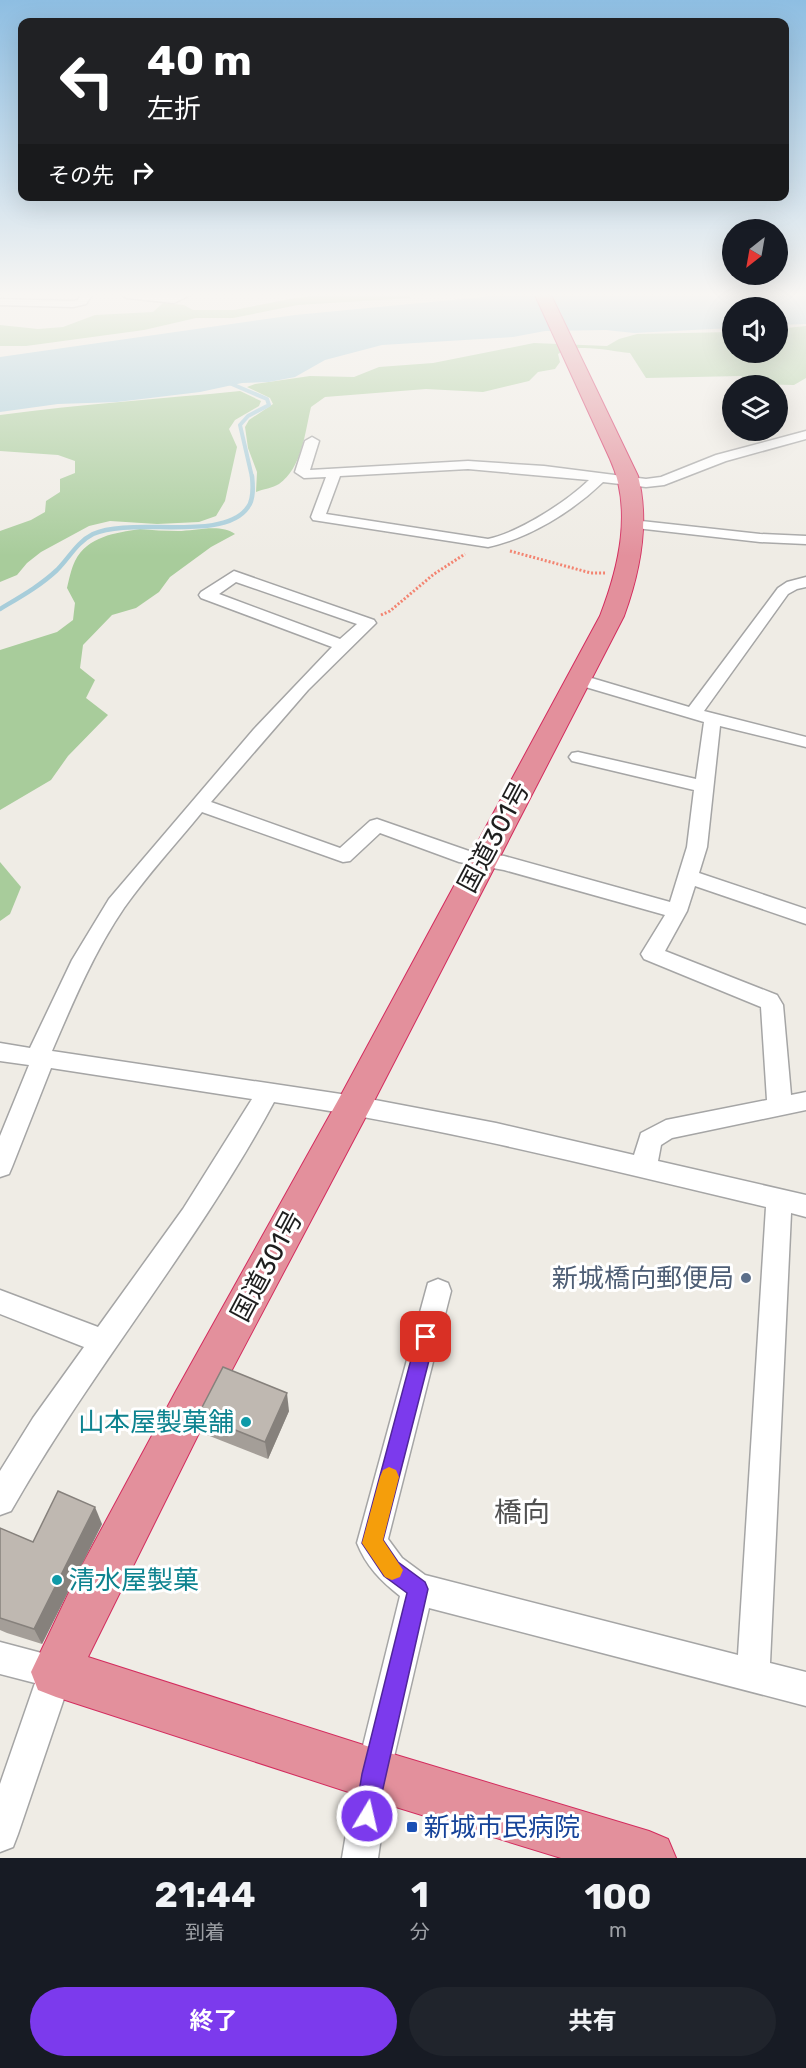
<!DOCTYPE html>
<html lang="ja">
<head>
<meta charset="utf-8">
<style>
  body { margin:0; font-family:Rubik,"Noto Sans JP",sans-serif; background:#20242c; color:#f1f3f6; height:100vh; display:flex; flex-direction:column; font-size:22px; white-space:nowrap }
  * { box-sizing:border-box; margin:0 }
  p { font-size:20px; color:#9ea1a6 }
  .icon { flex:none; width:33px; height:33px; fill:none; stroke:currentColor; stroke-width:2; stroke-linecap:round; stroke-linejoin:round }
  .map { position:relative; height:1858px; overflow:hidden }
  .side { display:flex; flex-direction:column; background:#171b24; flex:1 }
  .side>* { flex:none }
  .top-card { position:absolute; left:18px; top:18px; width:771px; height:183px; border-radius:12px; box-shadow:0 6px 24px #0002; background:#202124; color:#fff; overflow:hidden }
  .needle { width:39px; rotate:211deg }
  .controls { position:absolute; left:722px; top:219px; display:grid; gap:12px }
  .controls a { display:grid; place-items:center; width:66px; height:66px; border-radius:50%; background:#171b24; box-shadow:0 6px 24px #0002; font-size:30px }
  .pin { position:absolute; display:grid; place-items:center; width:51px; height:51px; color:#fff; margin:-26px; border-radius:12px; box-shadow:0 3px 9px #0006 }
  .me { position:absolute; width:66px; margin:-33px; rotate:9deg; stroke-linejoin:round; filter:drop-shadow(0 0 4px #0008) }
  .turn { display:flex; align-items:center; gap:21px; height:126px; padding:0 30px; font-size:27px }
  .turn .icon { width:78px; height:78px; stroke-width:2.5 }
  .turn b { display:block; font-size:42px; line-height:51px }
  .then { display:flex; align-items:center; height:57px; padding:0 30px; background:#0003; gap:12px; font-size:22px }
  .eta { display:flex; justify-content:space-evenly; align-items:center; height:102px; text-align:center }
  .eta b { font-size:36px; font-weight:700; line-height:42px }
  .primary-button { display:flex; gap:12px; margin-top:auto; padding:12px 30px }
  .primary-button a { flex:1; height:69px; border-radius:36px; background:#7c3aed; color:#fff; font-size:24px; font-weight:700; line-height:69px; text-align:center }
  .primary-button a+a { background:#20242c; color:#f1f3f6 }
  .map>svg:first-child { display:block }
  .forest { fill:#a8cc9b }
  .water { fill:#a7cdda }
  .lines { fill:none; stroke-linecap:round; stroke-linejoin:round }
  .stream-far1 { stroke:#a7cdda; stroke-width:4 }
  .stream { stroke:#a7cdda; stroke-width:4.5 }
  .minor-casing { stroke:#a5a5a5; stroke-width:3 }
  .highway-casing { stroke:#d32c5e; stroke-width:2 }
  .path { stroke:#f38471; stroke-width:3; stroke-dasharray:2 2; stroke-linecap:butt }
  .minor { fill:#fff; fill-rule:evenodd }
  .highway { fill:#e3909c; fill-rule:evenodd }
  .wall { fill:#a49e98 }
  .shaded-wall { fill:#86817c }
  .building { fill:#bfb8b1; stroke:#86817c; stroke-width:1.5 }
  .route { fill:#7c3aed; stroke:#51269a; stroke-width:1.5 }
  .slow { fill:#f59e0b }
  .service-dot { fill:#5c6f8a; stroke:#fff; stroke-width:2 }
  .culture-dot { fill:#0f9aa8; stroke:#fff; stroke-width:2 }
  .transit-dot { fill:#1a4fb4; stroke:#fff; stroke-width:2 }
  .labels { text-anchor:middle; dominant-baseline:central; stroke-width:6; stroke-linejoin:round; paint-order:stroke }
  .near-street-label { font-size:26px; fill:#1e1e1e; stroke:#fff }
  .near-service-label { font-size:26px; fill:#4e5e75; stroke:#fff; text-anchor:end }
  .near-culture-label { font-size:26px; fill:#0d838f; stroke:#fff; text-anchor:end }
  .near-transit-label { font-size:26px; fill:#164399; stroke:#fff; text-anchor:start }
  .near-quarter-label { font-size:28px; fill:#515151; stroke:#fff }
</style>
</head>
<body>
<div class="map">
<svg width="806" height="1858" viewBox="0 0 806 1858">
  <rect width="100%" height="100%" fill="#efece5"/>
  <!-- forest -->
  <g class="forest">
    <path d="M328,295H408L411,298L298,305L233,318H196L144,330L26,346H0V325L38,329L63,327L95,315L153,312L163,303L184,305L193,310H234L295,298Z"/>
    <path d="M806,326V378L794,385L757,384L741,376L646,378L630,353C609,351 577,342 558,354L560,362L555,369L538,372L529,381L483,392L426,389L325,397L311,407C305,432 302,468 279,484C273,488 263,489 256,492L257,472L248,448L245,427L249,420L273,404L270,398L247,387L255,384L310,376L354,377L379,367L433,363L534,343L607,346L619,339L637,334L732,332V352H777V329Z"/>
    <path d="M240,391L261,401L259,406L235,420L229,429L237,447L225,501L216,516L199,522L157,524L110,521L89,526L41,552L27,563L17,575L0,582V531L31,520L45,512L46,501L60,492V479L75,473V461L58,455L0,451V415C80,404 160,399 240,391Z"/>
    <path d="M140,529C152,530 165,531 178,531C194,531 221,523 235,534L211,547L170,577L159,592L136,608L112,615L83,645L80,668L95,680L86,698L108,715L68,756L51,780L0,810V650L57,632L73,620L75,603L67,588C69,580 71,569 75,561C88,536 115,533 140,529Z"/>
    <path d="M0,862L21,887L10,914L0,921Z"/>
  </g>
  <!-- water -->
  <path class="water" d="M504,295H806V324L777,325V308H732V328L634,333L606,330L545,331L513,337L382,345L325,360L295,377L269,382L242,383L200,392L117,402L58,404L0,412V357L295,315Z"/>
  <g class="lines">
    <!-- stream-far1 -->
    <path class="stream-far1" d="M227,382L267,399L269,405L248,416L240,425L252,477"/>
    <!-- stream -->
    <path class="stream" d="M0,609C20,597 40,586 57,570C69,558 77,542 93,534C132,516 224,543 248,507C254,499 253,486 252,476"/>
    <defs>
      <g id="minor">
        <path d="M81,295H92L86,304L73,307L0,305V299L73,301L78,300Z"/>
        <path d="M122,295H190L174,303L127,298Z"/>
        <path d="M806,431V439L726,461L664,485L646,487L603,482C573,511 530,538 488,547L313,520L311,517L326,477L304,478L295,472L305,441L312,437L319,441L310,470L468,461L544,466L646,479L661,477L716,455ZM468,469L589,480C566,502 520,532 488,539L326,514L340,476Z"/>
        <path d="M632,520L760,534L806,536V544L760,542L627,527L625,524Z"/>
        <path d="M234,571L374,620L376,623L308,690L211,802L340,848L370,821L377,819L469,851L504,856L670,902L687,847L694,790L572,761L569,757L572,753L578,752L696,779L704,722L572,683L570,679L572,675L578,674L689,707L778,588L787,582L806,577V587L797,589L788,594L704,711L806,737V747L720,726L707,847L699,873L806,909V924L695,886L687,911L665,951L777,995L783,1005L791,1095L806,1092V1110L672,1138L661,1145L658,1161L806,1195V1217L791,1213L770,1663L806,1672V1706L429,1608L390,1774L378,1858H342L356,1774L400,1596C381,1581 366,1566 357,1543L428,1283L438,1279L448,1283L451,1291L388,1539L402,1558L425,1575L738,1655L766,1207C602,1168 440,1127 274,1102C197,1245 91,1370 11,1511L0,1515V1471L33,1418L84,1347L0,1314V1290L98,1327L183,1209L252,1099L51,1068L12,1167L9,1174L0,1177V1136L29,1065L0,1061V1043L30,1048L72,960L109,899L254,729L332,647L201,598L199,595L201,592ZM236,582L357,624L340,639L219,594ZM202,812L343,862L350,861L380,833L459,862L504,870L665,915L641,954L644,959L761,1007L767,1100L666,1120L641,1133L634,1155L496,1123L354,1096L52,1051C73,1002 94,952 124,908C148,874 176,844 202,812Z"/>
        <path d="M0,1642L68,1660L73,1672L18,1834L13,1847L0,1852V1784L35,1683L0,1674Z"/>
      </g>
      <path id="highway" d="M535,295H551L638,476C650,523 640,572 624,616L372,1105L206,1419L88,1657L373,1748L649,1831L668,1839L676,1858H561L373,1800L56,1697L38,1690L31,1672L80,1569L176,1391L341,1095L600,616C619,567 633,509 610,459Z"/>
    </defs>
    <!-- minor casing -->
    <use href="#minor" class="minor-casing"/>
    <!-- highway casing -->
    <use href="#highway" class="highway-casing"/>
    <!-- path -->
    <g class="path">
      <path d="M510,551L591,573H605"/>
      <path d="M381,615L390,611L434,574L465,554"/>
    </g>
    <!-- minor -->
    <use href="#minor" class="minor"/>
    <!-- highway -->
    <use href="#highway" class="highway"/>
  </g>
  <!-- wall -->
  <g class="wall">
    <path d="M289,1411L268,1459L202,1433L198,1415Z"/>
    <path d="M102,1524L42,1644L7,1633L0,1630V1528L33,1542Z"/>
  </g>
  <!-- shaded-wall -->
  <g class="shaded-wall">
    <path d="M287,1393L289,1411L268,1459L265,1442Z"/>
    <path d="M95,1507L102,1524L42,1644L34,1629Z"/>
  </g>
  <!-- building -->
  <g class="building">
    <path d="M223,1367L287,1393L265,1442L198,1415Z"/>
    <path d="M58,1491L95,1507L34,1629L0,1618V1528L33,1542Z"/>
  </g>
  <!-- sky -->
  <linearGradient id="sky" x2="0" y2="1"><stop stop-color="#8ebee2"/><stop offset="0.53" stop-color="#f8f6f3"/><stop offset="1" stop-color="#f8f6f3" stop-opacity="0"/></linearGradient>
  <rect width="806" height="556" fill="url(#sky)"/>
  <!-- route -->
  <path class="route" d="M426,1329L432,1331L435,1337L383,1540L398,1562L425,1582L428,1589L375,1824L367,1827L359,1824L355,1816L362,1774L407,1593L384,1576L362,1543L417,1337L420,1331Z"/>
  <!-- slow -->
  <path class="slow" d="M389,1467L396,1470L399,1477L383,1540L403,1570L400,1577L392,1580L385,1577L362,1543L380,1477L383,1470Z"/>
  <!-- markers -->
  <circle class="service-dot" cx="746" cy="1278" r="6"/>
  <g class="culture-dot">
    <circle cx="246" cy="1422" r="6"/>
    <circle cx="57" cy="1580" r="6"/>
  </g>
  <rect class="transit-dot" x="406" y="1821" width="12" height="12" rx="3"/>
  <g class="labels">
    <!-- near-street labels -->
    <g class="near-street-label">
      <text transform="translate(494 837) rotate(-62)">国道301号</text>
      <text transform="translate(267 1266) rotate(-62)">国道301号</text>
    </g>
    <!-- near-service labels -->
    <g class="near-service-label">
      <text x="734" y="1278">新城橋向郵便局</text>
    </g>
    <!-- near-culture labels -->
    <g class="near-culture-label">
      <text x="234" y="1422">山本屋製菓舗</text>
      <text x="69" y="1580" text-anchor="start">清水屋製菓</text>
    </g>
    <!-- near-transit labels -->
    <g class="near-transit-label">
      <text x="424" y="1827">新城市民病院</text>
    </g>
    <!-- near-quarter labels -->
    <g class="near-quarter-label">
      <text x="522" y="1512">橋向</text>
    </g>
  </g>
</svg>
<div class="controls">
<a><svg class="needle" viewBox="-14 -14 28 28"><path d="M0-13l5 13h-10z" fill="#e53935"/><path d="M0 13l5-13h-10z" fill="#9ea1a6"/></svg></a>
<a><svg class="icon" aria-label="sound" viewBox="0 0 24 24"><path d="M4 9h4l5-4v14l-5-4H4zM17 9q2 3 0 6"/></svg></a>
<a><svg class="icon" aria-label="layers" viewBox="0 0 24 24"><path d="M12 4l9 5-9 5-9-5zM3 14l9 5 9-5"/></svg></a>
</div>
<div class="pin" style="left:426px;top:1337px;background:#d93025"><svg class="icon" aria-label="arrive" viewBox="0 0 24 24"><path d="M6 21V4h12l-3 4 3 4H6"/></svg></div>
<svg class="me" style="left:367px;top:1816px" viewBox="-20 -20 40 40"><circle r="17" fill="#7c3aed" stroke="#fff" stroke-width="3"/><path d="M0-11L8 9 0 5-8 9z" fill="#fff"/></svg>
<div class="top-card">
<div class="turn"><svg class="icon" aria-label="left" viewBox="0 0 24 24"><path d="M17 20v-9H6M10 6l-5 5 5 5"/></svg><div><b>40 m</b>左折</div></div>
<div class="then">その先<svg class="icon" aria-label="right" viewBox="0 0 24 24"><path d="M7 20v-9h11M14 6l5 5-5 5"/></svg></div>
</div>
</div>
<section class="side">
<div class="eta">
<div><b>21:44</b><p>到着</p></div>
<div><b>1</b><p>分</p></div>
<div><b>100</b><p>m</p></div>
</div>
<div class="primary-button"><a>終了</a><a>共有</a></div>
</section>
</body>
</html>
